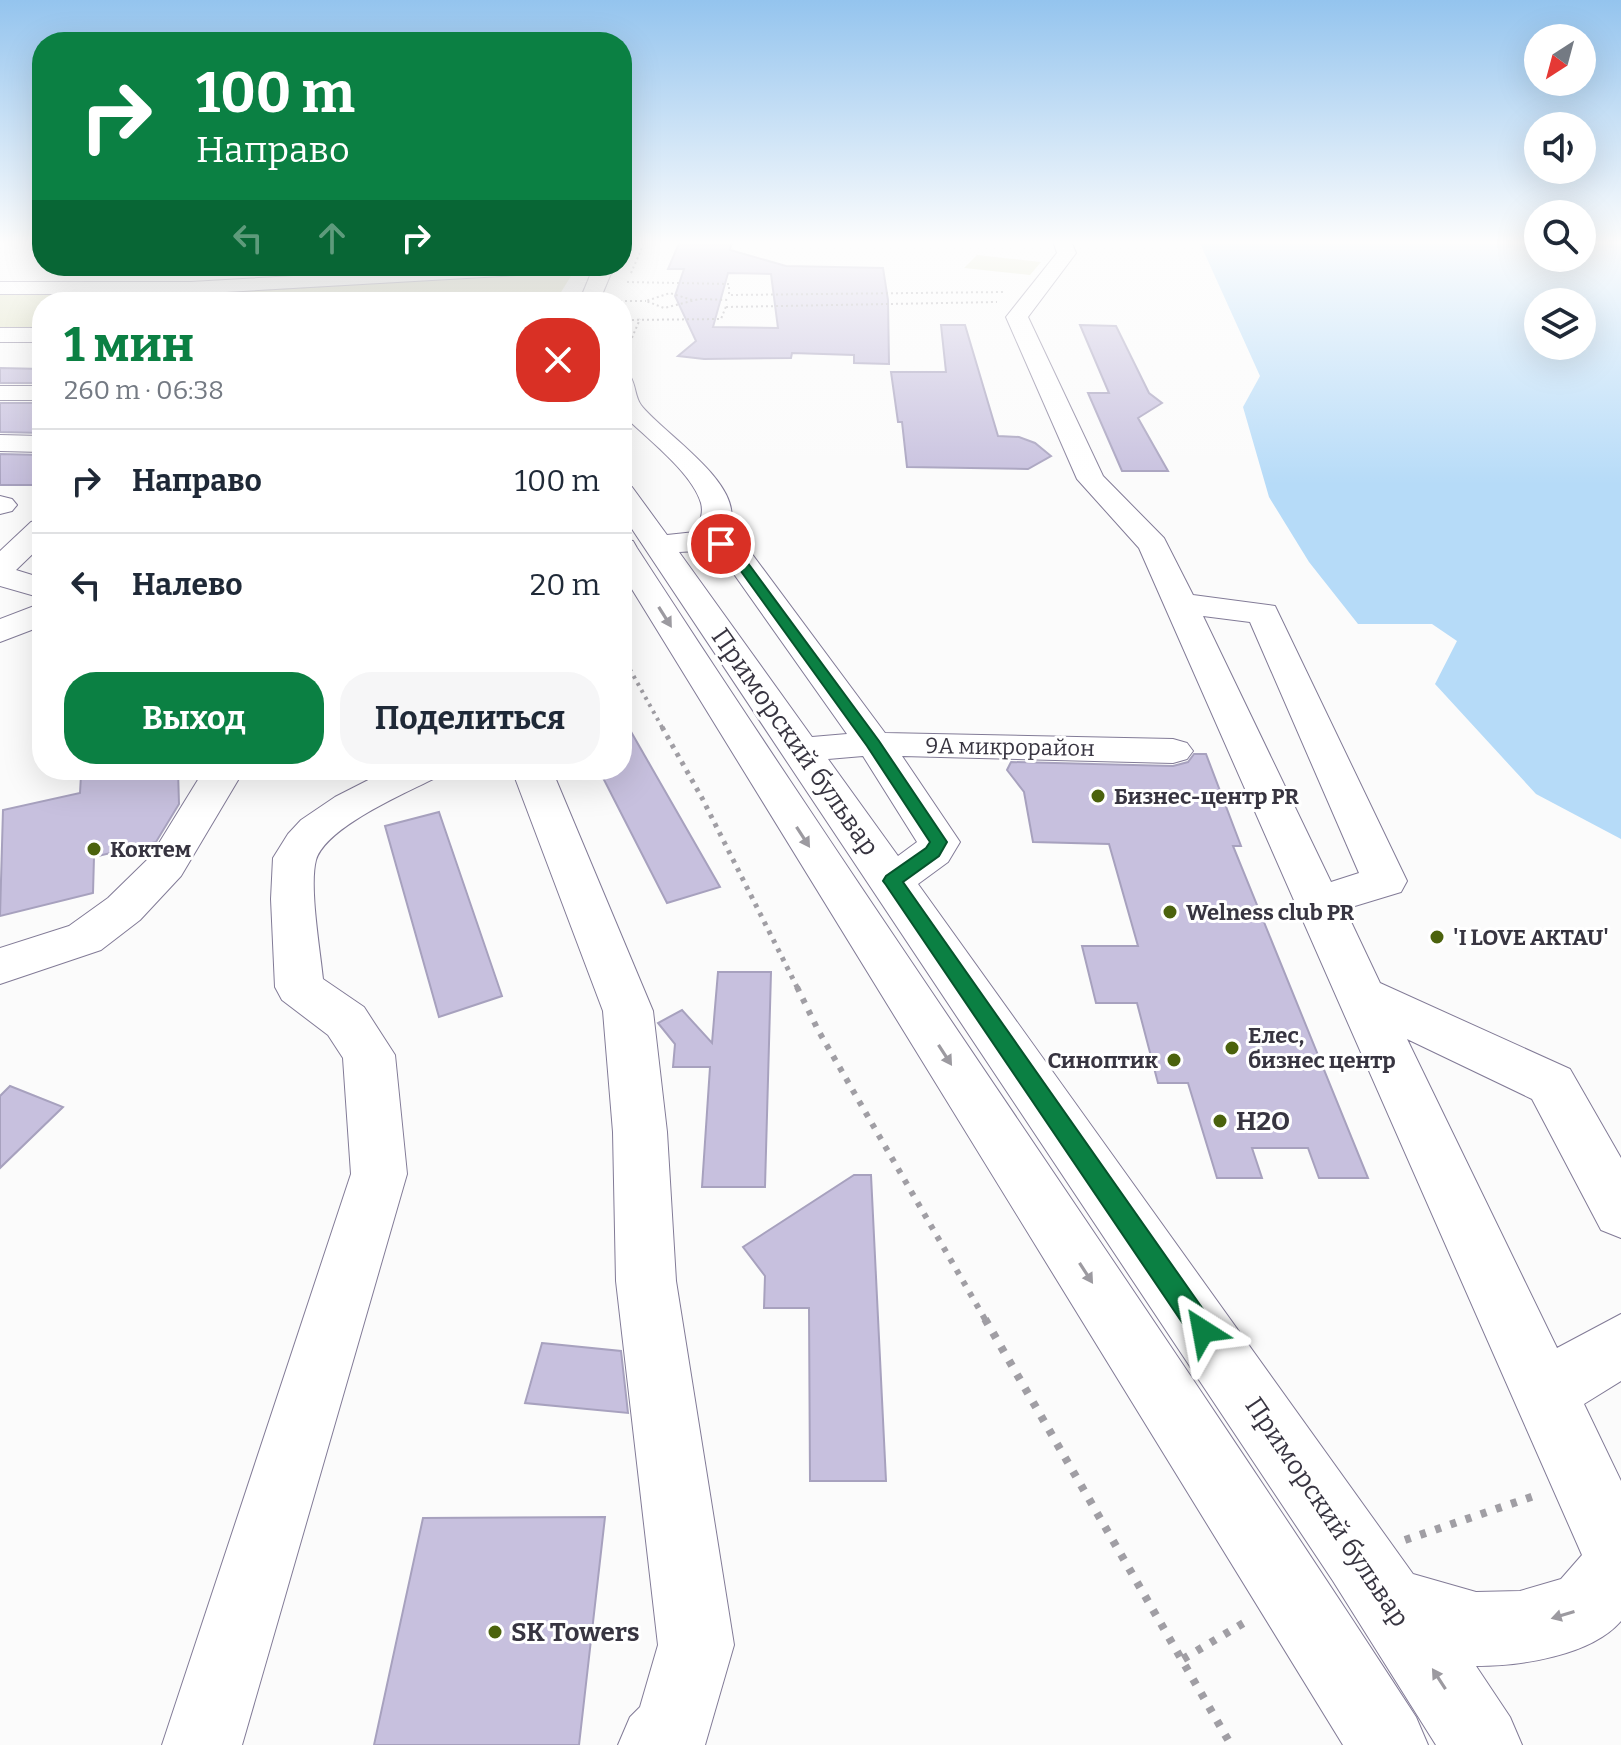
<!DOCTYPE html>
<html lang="ru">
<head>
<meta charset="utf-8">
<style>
  body { margin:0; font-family:Bitter,serif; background:#f6f6f7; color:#1f2937; height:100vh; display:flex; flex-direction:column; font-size:30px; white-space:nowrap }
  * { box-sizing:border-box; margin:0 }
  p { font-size:26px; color:#747a83 }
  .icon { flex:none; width:44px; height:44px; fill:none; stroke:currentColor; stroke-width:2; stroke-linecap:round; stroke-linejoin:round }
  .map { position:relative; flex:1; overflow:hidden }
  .side { position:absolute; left:32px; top:292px; width:600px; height:488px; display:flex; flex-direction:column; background:#fff; border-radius:32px; box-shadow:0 8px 32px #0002 }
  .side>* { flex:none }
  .hud { position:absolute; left:32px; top:32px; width:600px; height:244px; border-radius:32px; box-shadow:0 8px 32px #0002; background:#0b8043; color:#fff; overflow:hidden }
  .needle { width:52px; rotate:216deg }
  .fabs { position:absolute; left:1524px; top:24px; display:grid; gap:16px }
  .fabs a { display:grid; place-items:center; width:72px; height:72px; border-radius:50%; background:#fff; box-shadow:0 8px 32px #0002; font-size:40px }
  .pin { position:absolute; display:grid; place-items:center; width:68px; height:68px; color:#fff; margin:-34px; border:4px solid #fff; border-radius:50%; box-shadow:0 2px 8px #0007 }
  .me { position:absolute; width:88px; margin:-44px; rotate:326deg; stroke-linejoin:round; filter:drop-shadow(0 0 6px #0008) }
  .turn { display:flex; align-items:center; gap:28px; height:168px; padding:0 32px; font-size:36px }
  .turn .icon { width:104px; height:104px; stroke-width:2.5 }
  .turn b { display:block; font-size:56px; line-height:68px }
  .lanes { display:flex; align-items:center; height:76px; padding:0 32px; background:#0003; justify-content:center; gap:40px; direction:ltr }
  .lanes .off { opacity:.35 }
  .round { display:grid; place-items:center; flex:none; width:84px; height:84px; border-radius:32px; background:#f6f6f7 }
  .headline { display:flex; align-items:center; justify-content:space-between; height:136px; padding:0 32px }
  h1 { font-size:48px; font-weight:700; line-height:60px; color:#0b8043 }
  .primary-button { display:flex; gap:16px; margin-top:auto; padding:16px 32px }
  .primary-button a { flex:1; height:92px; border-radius:32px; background:#0b8043; color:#fff; font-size:32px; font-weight:700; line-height:92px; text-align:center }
  .primary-button a+a { background:#f6f6f7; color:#1f2937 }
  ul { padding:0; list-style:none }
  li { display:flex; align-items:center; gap:24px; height:104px; padding:0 32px; border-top:2px solid #e0e1e3 }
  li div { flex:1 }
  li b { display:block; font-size:30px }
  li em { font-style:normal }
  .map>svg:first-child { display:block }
  .green { fill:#dcdfbc }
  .water { fill:#b6dbf8; fill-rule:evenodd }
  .building { fill:#c7c0de; stroke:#a7a1be; stroke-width:2; fill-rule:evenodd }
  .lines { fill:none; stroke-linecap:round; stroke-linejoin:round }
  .minor-casing { stroke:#827b97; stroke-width:2 }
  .major-casing { stroke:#827b97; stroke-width:2 }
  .path-far4 { stroke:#a09ea4; stroke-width:2; stroke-dasharray:2 3; stroke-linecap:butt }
  .path-far3 { stroke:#a09ea4; stroke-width:4; stroke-dasharray:3 5; stroke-linecap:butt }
  .path-far2 { stroke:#a09ea4; stroke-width:5; stroke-dasharray:4 6; stroke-linecap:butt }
  .path-far1 { stroke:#a09ea4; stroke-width:6; stroke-dasharray:5 8; stroke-linecap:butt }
  .path { stroke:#a09ea4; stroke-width:8; stroke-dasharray:6 10; stroke-linecap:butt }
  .minor { fill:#fff; fill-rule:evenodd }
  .major { fill:#fff; fill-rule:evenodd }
  .oneway { fill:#9c9aa0 }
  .route { fill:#0b8043; stroke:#07532c; stroke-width:2 }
  .poi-dot { fill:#4b620d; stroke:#fff; stroke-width:3 }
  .labels { text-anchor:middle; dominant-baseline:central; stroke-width:6; stroke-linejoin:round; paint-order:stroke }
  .street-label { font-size:22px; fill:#383541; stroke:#fff }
  .poi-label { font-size:22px; font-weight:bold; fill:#383541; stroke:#fff; text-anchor:start }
  .near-street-label { font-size:26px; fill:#383541; stroke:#fff }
  .near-poi-label { font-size:26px; font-weight:bold; fill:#383541; stroke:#fff; text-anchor:start }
</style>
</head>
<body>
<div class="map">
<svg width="1621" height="1745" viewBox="0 0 1621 1745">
  <rect width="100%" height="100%" fill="#fbfbfb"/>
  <!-- green -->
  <g class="green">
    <path d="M977,255L1041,262L1030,275L964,268Z"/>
    <path d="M574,271L555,302H42V329L0,328V292L175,293Z"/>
  </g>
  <!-- water -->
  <path class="water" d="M1199,241H1538V258H1582V241H1621V839L1536,794L1435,684L1457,641L1432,624H1358L1309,562L1269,497L1243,407L1260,376ZM1538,302H1582V346H1538Z"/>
  <!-- building -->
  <g class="building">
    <path d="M680,241H732L730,250L786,266L883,268L888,300L889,364L854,363V355L792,353L791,358L704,359L678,356L696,341L675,296L684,269H668ZM728,273L771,274L778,328L713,327Z"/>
    <path d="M941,325H965L998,436L1019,437L1035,443L1051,456L1028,469L907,467L902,422H898L891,372H946Z"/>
    <path d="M1080,325L1116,326L1149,393L1162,403L1138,418L1168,471H1122L1088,393H1109Z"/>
    <path d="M0,368L42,369V383H0Z"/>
    <path d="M0,403H42V433L0,432Z"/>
    <path d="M0,454L42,455V478L32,485H0Z"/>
    <path d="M622,716L720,887L667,903L599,770H622Z"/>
    <path d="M1194,754H1206L1241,846H1233L1368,1178H1319L1308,1148H1252L1262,1178H1217L1188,1083H1158L1137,1003H1096L1082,946H1138L1109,844L1033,842L1024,792L1007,770L1011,762L1173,766L1188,762Z"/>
    <path d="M88,770H178L179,804L156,842L94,857L93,893L0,916L3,810L80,793L81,775L88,774Z"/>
    <path d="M439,812L502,996L439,1017L385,826Z"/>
    <path d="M718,972H771L765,1187H702L710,1067H673L675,1044L658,1023L682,1010L712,1043Z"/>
    <path d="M10,1086L63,1107L0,1168V1096Z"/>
    <path d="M854,1175H871L886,1481H810L809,1308H764L765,1276L743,1247Z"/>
    <path d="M542,1343L621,1351L628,1413L525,1403Z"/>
    <path d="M605,1517L579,1745H374L423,1518Z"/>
  </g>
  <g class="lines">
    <defs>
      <g id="minor">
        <path d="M1053,241H1071L1076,253L1028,317L1103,476L1164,538L1193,595L1275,606L1407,881L1401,892L1345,909L1380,983L1570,1069L1621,1158V1238L1601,1230L1532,1099L1407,1039L1557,1348L1621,1314V1381L1584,1404L1621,1481V1621C1591,1656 1520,1666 1476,1666L1510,1717L1522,1745H1436L1333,1581L622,514V484L632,487L667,535L695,532C699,523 704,514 701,503C692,472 644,436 622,414V374L630,376C636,385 635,397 641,405C662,432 738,480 731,519C730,525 725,531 723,537L746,546L885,733L1173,739L1187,743L1193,751L1187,759L1173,763L902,756L960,842L948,862L918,884L1413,1574L1476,1592L1520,1591L1561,1579L1582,1555L1139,548L1077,479L1006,317L1057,253ZM698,551L724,560L847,734L812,737L679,552ZM1203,616L1250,622L1359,873L1331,882ZM863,756L917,842L898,856L828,759Z"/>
        <path d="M468,266H579L569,272L191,294H0V282H191Z"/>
        <path d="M594,266H614L599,302H579Z"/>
        <rect x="0" y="328" width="42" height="14"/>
        <rect x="0" y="386" width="42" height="14"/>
        <path d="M0,435L42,436V452L0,451Z"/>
        <path d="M0,496L12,499L17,505L12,511L0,514Z"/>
        <path d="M42,519V545L16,570L42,578V598L0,586V551L31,522Z"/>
        <path d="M622,539L633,541L637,548C892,941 1161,1324 1416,1717L1428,1745H1343L622,573Z"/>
        <path d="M204,770H244L181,876L140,920L101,950L0,984V948L69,926L108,898L151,856Z"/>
        <path d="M388,770H439L433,779C404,794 326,827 316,860C309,886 320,949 323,979L364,1007L395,1055L407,1174L242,1745H162L351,1174L343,1058L328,1035L282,1000L275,987L271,899L273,858L288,834L301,820L335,797Z"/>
        <path d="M512,770H552L653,1011L667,1132L676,1281L734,1645L705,1745H618L630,1717L640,1707L658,1645L616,1281L613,1132L603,1011Z"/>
      </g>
      <path id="major" d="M42,603V626L0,642V619Z"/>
    </defs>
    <!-- minor casing -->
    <use href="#minor" class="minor-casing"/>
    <!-- major casing -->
    <use href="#major" class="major-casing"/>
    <!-- path-far4 -->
    <g class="path-far4">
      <path d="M631,273L645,241"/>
      <path d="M627,282L729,284V295L1005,292"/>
      <path d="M484,300L536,299"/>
      <path d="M692,300L670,293L646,301L664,308L699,299L729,300"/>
      <path d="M620,301H646"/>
      <path d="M726,307L997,302"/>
      <path d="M622,320L721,319L727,304"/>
      <path d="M628,347L640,319"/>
    </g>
    <!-- path-far3 -->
    <path class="path-far3" d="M622,655L663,729"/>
    <!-- path-far2 -->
    <path class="path-far2" d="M662,727L702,798L798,989"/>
    <!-- path-far1 -->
    <path class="path-far1" d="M797,987L818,1030L986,1321"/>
    <!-- path -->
    <g class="path">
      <path d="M985,1319L1231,1745"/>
      <path d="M1405,1540L1540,1494"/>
      <path d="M1183,1659L1247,1621"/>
    </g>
    <!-- minor -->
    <use href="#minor" class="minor"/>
    <!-- major -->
    <use href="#major" class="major"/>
  </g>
  <!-- one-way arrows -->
  <defs><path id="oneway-solid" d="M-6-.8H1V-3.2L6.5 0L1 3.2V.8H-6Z" transform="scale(2)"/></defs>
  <g class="oneway">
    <use href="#oneway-solid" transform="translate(665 617) rotate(58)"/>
    <use href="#oneway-solid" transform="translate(803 837) rotate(57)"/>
    <use href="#oneway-solid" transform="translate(945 1055) rotate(57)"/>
    <use href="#oneway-solid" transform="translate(1086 1273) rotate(57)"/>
    <use href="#oneway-solid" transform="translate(1563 1615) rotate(163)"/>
    <use href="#oneway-solid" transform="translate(1439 1679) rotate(-123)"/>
  </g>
  <!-- sky -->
  <linearGradient id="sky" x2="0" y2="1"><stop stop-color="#94c4ee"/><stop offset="0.5" stop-color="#fdfdfd"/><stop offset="1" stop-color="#fdfdfd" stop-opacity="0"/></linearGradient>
  <rect width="1621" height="485" fill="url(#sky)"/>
  <!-- route -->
  <path class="route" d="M721,540L739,551L879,741L947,842L939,856L903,882L1212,1322L1216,1331L1212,1340L1203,1343L1194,1340L886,885L883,881L886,876L926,848L930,842L867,746L730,556L714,544Z"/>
  <!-- markers -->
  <g class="poi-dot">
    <circle cx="1098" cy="796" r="8"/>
    <circle cx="94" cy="849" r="8"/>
    <circle cx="1170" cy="912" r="8"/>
    <circle cx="1437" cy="937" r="8"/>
    <circle cx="1232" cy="1048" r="8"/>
    <circle cx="1174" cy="1060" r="8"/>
    <circle cx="1220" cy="1121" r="8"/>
    <circle cx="495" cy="1632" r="8"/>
  </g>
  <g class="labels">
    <!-- street labels -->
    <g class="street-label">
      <text transform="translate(1010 747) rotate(1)">9А микрорайон</text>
    </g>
    <!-- poi labels -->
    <g class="poi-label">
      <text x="1114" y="796">Бизнес-центр PR</text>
      <text x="110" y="849">Коктем</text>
      <text x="1186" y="912">Welness club PR</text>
      <text x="1453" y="937">'I LOVE AKTAU'</text>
      <text x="1248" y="1035">Елес,<tspan x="1248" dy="25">бизнес центр</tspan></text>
      <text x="1158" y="1060" text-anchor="end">Синоптик</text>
    </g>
    <!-- near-street labels -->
    <g class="near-street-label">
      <text transform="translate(795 742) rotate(55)">Приморский бульвар</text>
      <text transform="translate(1327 1512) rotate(56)">Приморский бульвар</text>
    </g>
    <!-- near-poi labels -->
    <g class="near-poi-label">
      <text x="1236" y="1121">H2O</text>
      <text x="511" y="1632">SK Towers</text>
    </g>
  </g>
</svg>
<div class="fabs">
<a><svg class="needle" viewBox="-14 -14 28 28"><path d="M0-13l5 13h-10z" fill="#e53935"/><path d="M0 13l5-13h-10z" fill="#747a83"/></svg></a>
<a><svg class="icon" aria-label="sound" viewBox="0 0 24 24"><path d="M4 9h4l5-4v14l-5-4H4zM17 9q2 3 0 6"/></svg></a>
<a><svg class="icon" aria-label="search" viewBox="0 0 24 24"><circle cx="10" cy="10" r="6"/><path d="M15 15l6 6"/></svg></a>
<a><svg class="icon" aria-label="layers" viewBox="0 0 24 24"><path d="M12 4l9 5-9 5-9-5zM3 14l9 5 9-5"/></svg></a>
</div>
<div class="pin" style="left:721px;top:544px;background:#d93025"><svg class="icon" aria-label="arrive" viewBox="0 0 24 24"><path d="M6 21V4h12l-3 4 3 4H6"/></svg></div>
<svg class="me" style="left:1203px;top:1331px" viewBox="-20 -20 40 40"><path d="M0-17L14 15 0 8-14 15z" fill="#0b8043" stroke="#fff" stroke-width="4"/></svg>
<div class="hud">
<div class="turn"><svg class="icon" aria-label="right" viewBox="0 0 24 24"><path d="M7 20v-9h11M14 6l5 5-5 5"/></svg><div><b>100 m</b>Направо</div></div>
<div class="lanes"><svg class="icon off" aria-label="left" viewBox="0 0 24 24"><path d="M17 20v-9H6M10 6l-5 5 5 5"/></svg><svg class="icon off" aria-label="ahead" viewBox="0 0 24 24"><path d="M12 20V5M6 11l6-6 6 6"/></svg><svg class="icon" aria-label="right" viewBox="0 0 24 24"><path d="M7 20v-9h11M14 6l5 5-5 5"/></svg></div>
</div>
<section class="side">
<div class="headline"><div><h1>1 мин</h1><p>260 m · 06:38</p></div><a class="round" style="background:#d93025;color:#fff"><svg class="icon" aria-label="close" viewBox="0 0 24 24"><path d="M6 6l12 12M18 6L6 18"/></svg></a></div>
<ul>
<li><svg class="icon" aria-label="right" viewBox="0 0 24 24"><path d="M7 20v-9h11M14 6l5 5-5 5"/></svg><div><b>Направо</b></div><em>100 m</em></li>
<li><svg class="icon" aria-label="left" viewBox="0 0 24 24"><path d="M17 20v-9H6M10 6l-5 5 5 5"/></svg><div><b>Налево</b></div><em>20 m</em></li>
</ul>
<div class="primary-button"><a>Выход</a><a>Поделиться</a></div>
</section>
</div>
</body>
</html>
